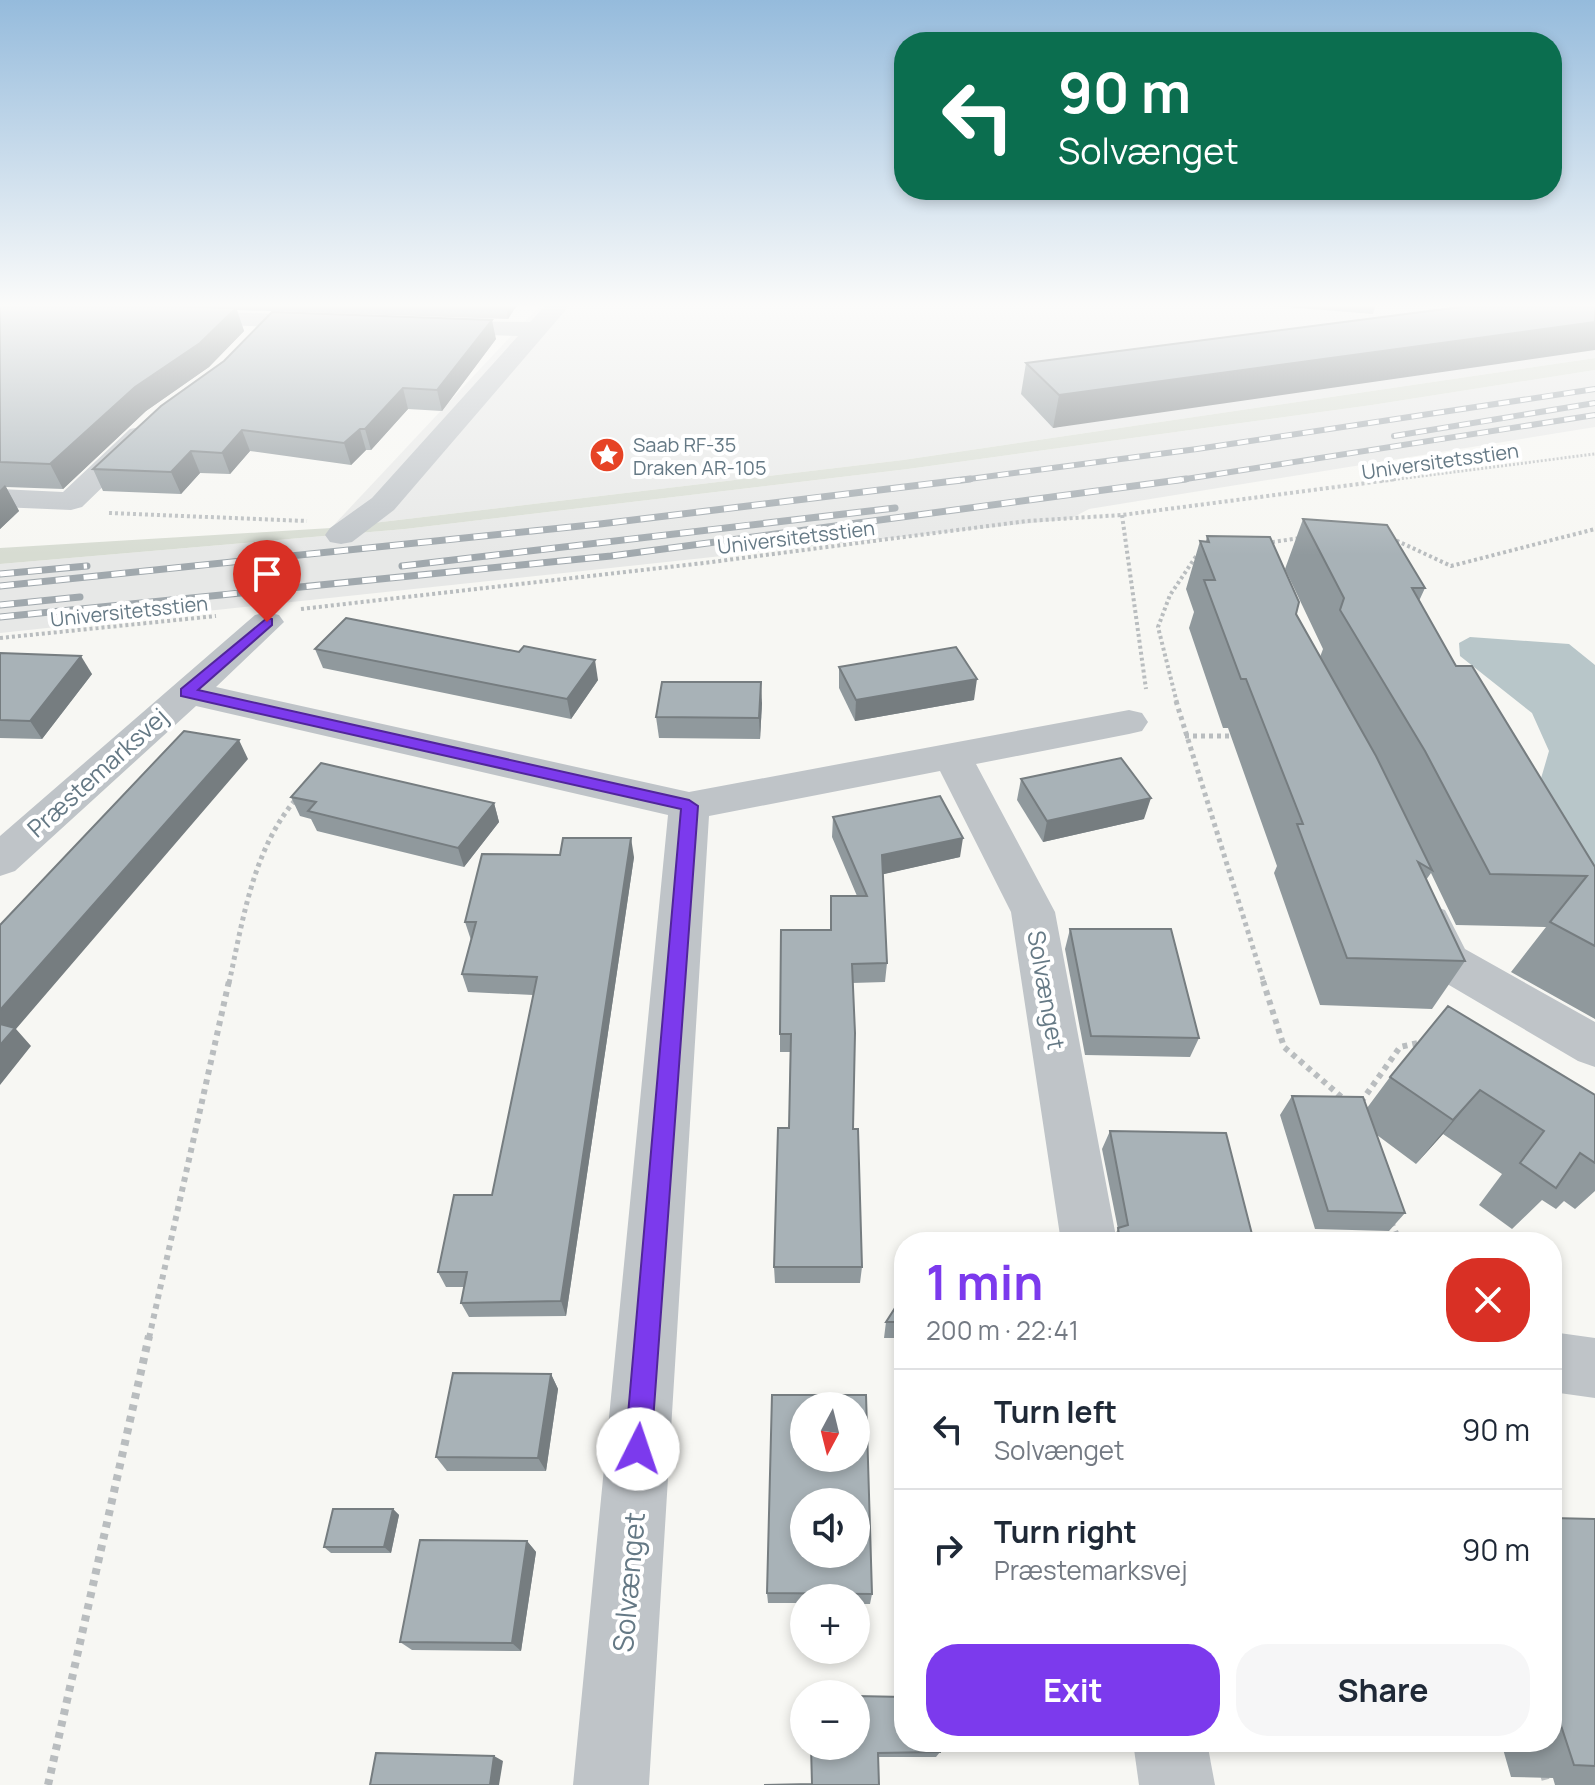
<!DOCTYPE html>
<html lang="en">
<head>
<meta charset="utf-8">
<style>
  body { margin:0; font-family:Manrope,sans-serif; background:#f6f6f7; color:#1f2937; height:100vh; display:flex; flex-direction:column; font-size:30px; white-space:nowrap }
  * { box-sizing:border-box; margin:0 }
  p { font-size:26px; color:#747a83 }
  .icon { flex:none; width:44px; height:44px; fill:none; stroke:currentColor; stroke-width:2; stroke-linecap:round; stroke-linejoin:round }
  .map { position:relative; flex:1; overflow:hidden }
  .drawer { position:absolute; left:894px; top:1232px; width:668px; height:520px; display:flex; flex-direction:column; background:#fff; border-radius:32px; box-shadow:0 4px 12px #0003 }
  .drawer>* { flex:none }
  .top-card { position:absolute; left:894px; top:32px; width:668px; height:168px; border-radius:32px; box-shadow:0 4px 12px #0003; background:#0b6e4f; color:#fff; overflow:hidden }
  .needle { width:52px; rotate:187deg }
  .buttons { position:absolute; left:790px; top:1392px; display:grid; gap:16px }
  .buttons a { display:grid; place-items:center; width:80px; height:80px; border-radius:50%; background:#fff; box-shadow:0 4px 12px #0003; font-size:40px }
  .pin { position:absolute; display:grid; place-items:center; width:68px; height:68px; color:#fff; margin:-82px -34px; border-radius:50% 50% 50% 0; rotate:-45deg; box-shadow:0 0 8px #0007 }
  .pin .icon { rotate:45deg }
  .me { position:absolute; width:88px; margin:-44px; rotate:4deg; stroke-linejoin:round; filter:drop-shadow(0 0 6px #0008) }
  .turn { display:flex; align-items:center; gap:28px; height:168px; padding:0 32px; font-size:36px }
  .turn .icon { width:104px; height:104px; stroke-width:2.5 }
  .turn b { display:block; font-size:56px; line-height:68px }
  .round { display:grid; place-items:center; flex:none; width:84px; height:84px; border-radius:32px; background:#f6f6f7 }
  .headline { display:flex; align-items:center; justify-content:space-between; height:136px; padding:0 32px }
  h1 { font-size:48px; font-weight:700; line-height:60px; color:#7c3aed }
  .primary-button { display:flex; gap:16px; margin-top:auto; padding:16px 32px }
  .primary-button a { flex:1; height:92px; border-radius:32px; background:#7c3aed; color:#fff; font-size:32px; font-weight:700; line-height:92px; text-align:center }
  .primary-button a+a { background:#f6f6f7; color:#1f2937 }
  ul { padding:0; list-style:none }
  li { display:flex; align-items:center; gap:24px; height:120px; padding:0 32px; border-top:2px solid #e0e1e3 }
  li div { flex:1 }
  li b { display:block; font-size:30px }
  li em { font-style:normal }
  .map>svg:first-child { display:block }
  .built { fill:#e7e8e7 }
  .green { fill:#d7dcd2 }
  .water { fill:#b8c6c9 }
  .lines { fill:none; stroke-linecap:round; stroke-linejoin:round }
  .path-far4 { stroke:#b9bdbf; stroke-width:3; stroke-dasharray:2 2; stroke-linecap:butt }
  .path-far3 { stroke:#b9bdbf; stroke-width:4; stroke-dasharray:3 3; stroke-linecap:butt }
  .path-far2 { stroke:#b9bdbf; stroke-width:5; stroke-dasharray:4 4; stroke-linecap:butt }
  .path-far1 { stroke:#b9bdbf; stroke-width:6; stroke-dasharray:5 5; stroke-linecap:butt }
  .path { stroke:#b9bdbf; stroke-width:8; stroke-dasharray:6 6; stroke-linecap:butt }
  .minor { fill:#bfc4c8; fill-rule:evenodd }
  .rail-far1-casing { stroke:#a0a8ad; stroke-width:6 }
  .rail-casing { stroke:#a0a8ad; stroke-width:7 }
  .rail-far1 { stroke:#fff; stroke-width:4; stroke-dasharray:11; stroke-linecap:butt }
  .rail { stroke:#fff; stroke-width:5; stroke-dasharray:14; stroke-linecap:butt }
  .wall { fill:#90999d }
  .shaded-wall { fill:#767d80 }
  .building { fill:#a8b2b7; stroke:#767d80; stroke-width:2; fill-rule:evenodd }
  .route { fill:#7c3aed; stroke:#51269a; stroke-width:2 }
  .labels { text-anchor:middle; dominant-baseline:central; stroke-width:8; stroke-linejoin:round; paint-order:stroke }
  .far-poi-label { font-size:20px; fill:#657985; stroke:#fff; text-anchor:start }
  .far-street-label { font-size:20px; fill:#657985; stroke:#fff }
  .street-label { font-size:24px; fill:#657985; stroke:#fff }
  .near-street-label { font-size:28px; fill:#657985; stroke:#fff }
</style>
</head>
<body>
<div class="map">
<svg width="1595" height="1785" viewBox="0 0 1595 1785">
  <rect width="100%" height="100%" fill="#f7f7f3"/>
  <!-- built -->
  <g class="built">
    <path d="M540,305H1595V358L903,460L331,528Z"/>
    <path d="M1595,370V427L1089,509L1070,519L0,633V564L405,529L908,469L1372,405Z"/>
  </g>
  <!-- green -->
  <path class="green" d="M1595,358V370L1372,405L908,469L405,529L0,564V548L331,528L903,460Z"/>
  <!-- water -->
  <path class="water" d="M1470,637L1569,644L1595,665V872L1535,799L1549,751L1532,713L1460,656L1459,643Z"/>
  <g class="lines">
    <!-- path-far4 -->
    <path class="path-far4" d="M1382,481L1595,454"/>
    <!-- path-far3 -->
    <g class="path-far3">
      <path d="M109,513L307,521"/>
      <path d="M1122,515L1146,689"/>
      <path d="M1391,538L1451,566L1595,529"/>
      <path d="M1266,543L1300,538"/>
      <path d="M301,609L704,563L1027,521L1122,515L1397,479"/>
      <path d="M0,638L216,616"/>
      <path d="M1177,703L1158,627L1170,595L1197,555"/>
    </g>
    <!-- path-far2 -->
    <g class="path-far2">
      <path d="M1176,701L1264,983"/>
      <path d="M1185,736H1237"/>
      <path d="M229,983C243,920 253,847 298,797"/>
    </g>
    <!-- path-far1 -->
    <g class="path-far1">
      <path d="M1263,981L1284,1047L1345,1100"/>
      <path d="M1361,1102L1400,1047L1422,1042"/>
      <path d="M1391,1222L1400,1242"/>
      <path d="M149,1338L229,981"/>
    </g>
    <!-- path -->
    <g class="path">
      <path d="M1544,1774L1547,1785"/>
      <path d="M48,1785L149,1336"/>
    </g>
    <!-- minor -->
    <g class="minor">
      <path d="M546,305H570L394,510L352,542L341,544L330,542L325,535L330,528L372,498L518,336L435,333L426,331L423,326L426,321L530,322Z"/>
      <path d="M179,311L323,315L331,317L335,322L331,327L323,329L171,323L167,318L171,313Z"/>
      <path d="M140,427L150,429L154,435L150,441L82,507L71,510L0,507V489L63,492L130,429Z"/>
      <path d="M267,612L279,615L284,622L216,687L689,792L1129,710L1142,713L1148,722L1142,731L1129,734L976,764L1055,912L1117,1242H1061L1011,912L940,771L709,816L649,1785H573L668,815L196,706L15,871L0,876V836L255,615Z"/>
      <path d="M1429,905L1445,910L1465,949L1595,1022V1067L1578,1061L1432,975L1406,922L1413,910Z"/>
      <path d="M1552,1332L1595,1338V1398L1552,1392Z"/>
      <path d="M1133,1742H1207L1215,1785H1139Z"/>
    </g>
    <defs>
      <g id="rail-far1">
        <path d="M1394,436L1595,403"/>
        <path d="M954,481L1197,449L1595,389"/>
        <path d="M1173,481L1595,415"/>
      </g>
      <g id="rail">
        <path d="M402,566L895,508"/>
        <path d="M0,574L87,566"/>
        <path d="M0,586L600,524L970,479"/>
        <path d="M0,605L80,597"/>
        <path d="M0,617L611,556L1186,479"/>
      </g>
    </defs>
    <!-- rail-far1 casing -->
    <use href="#rail-far1" class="rail-far1-casing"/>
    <!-- rail casing -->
    <use href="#rail" class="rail-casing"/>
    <!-- rail-far1 -->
    <use href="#rail-far1" class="rail-far1"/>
    <!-- rail -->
    <use href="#rail" class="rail"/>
  </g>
  <!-- wall -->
  <g class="wall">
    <path d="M0,305H517L508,319L237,310L244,331L209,367L146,411L63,489L6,487L19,511L0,529Z"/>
    <path d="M1259,305H1376L1373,314Z"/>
    <path d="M1455,305H1595L1053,428L1021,394L1026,363L1454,308Z"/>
    <path d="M496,339L442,411L408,409L371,450H366L351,465L250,451L230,474L200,473L181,494L103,491L93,469Z"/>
    <path d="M1303,519L1425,588L1419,601L1456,666L1595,867V1019L1511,972L1546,927L1456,925L1431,873L1426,880L1465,961L1432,1009L1320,1005L1274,873L1277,866L1228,728H1223L1189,628L1194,612L1186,589L1200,541H1206L1207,536L1296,614L1320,657L1323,649L1285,569Z"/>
    <path d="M315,649L598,680L571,719L323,668Z"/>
    <path d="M0,653L92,674L42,739L0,738Z"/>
    <path d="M839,667L974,700L855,721L839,688Z"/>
    <path d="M762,703L760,739L659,738L656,717Z"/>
    <path d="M1021,779L1144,819L1043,842L1017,800Z"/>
    <path d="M291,797L494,803L499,822L464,867L317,831L311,819L300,816Z"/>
    <path d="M833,817L960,857L883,874L887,963L885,982L852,983L853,1129L862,1267L860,1283H775L774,1267L789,1128L790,1052H780V1034L830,930L831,896H857L832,837Z"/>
    <path d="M634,857L566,1316L469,1317L461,1303L464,1287H446L438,1272L492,1195L533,995L468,992L462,974L471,940L465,922Z"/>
    <path d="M1070,929L1199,1038L1190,1057L1085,1055L1065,949Z"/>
    <path d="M1390,1077L1595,1095V1191L1575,1209L1564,1201L1556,1209L1542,1200L1512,1229L1479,1205L1502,1174L1443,1134L1416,1164L1377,1135L1405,1213L1389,1231L1315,1229L1280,1115L1292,1096L1367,1108Z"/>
    <path d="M1110,1131L1254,1242H1111L1118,1229L1102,1149Z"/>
    <path d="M904,1294V1338H884L886,1322Z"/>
    <path d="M551,1374L558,1389L546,1471H447L436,1457Z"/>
    <path d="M393,1509L399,1515L391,1553H331L324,1547Z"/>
    <path d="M1552,1518L1595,1519V1785H1555L1553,1778L1511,1777L1501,1742H1552Z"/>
    <path d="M527,1541L536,1552L521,1651L412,1650L400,1642Z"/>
    <path d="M767,1593L872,1594L870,1604H856V1598H804V1603H768Z"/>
    <path d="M811,1746L940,1752L936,1757H878L811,1784Z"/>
  </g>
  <!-- shaded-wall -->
  <g class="shaded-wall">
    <path d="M506,305H517L508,319Z"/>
    <path d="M236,308L244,331L209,367L146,411L63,489L50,464L135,387Z"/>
    <path d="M492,320L496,339L442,411L437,390Z"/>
    <path d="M1595,322V350L1053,428L1059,395Z"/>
    <path d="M403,388L408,409L371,450L365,429Z"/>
    <path d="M360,429L366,450L351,465L344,443Z"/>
    <path d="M242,430L250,451L230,474L222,453Z"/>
    <path d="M191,451L200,473L181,494L171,472Z"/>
    <path d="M5,485L19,511L0,529V490Z"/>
    <path d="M81,656L92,674L42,739L30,721Z"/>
    <path d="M595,660L598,680L571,719L567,699Z"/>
    <path d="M977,679L974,700L855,721L856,700Z"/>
    <path d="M761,682L762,703L760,739L759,718Z"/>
    <path d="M239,740L248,759L16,1029L31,1046L0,1085V1010Z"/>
    <path d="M1151,798L1144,819L1043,842L1047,821Z"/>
    <path d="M494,803L499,822L464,867L458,848Z"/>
    <path d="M631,838L634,857L566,1316L561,1301Z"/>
    <path d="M963,838L960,857L880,875L882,855Z"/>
    <path d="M1480,1090L1443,1134L1416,1164L1453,1120Z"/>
    <path d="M551,1374L558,1389L546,1471L538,1458Z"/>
    <path d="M393,1509L399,1515L391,1553L384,1547Z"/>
    <path d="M527,1541L536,1552L521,1651L512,1643Z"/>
    <path d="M494,1756L503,1761L499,1785H490Z"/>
  </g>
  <!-- building -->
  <g class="building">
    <path d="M0,305H155L236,308L200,343L135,387L50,464L0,462Z"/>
    <path d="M1460,305H1595V322L1059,395L1026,363L1460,307Z"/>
    <path d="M272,312L492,320L437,390L403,388L365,429H360L344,443L242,430L222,453L191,451L171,472L93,469L161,406L224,361Z"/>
    <path d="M1303,519L1387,525L1425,588H1412L1456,666H1472L1595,867V946L1550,922L1587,876L1490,874L1425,751L1340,610L1344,598Z"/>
    <path d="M1207,536L1270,537L1299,602L1296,614L1376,756L1432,870L1418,862L1465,961L1347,958L1297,824H1303L1246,679H1241L1204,580H1215L1200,541L1209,542Z"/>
    <path d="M346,618L519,652L524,646L595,660L567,699L315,649Z"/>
    <path d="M956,647L977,679L856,700L839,667Z"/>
    <path d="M0,653L81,656L30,721L0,720Z"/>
    <path d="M662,682H761L759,718L656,717Z"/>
    <path d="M184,731L239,740L0,1010V925Z"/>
    <path d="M1121,758L1151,798L1047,821L1021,779Z"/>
    <path d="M321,763L494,803L458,848L308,811L316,802L291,797Z"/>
    <path d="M940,796L963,838L882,855L887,963L852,964L855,1033L853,1129H858L862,1267H774L778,1128H789L791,1034H780L781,930H831V896H867L833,817Z"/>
    <path d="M563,838H631L561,1301L461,1303L467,1272H438L454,1195H492L537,977L462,974L476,922H465L482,854L560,855Z"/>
    <path d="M1070,929H1171L1199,1038L1091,1036Z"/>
    <path d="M1448,1006L1595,1095V1163L1580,1153L1556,1188L1520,1163L1544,1131L1480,1090L1453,1120L1390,1077Z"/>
    <path d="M0,1024L15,1028L0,1045Z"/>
    <path d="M1292,1096L1363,1097L1405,1213L1328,1211Z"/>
    <path d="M1110,1131L1226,1133L1254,1242H1120L1118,1228L1128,1225Z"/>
    <path d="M942,1237L951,1242H938Z"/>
    <path d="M904,1294V1322H886Z"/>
    <path d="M453,1373L551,1374L538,1458L436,1457Z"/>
    <path d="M772,1395H866L872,1594L767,1593ZM804,1406H856V1458H804ZM804,1502H856V1554H804Z"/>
    <path d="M333,1509H393L384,1547H324Z"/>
    <path d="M1552,1518L1595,1519V1766L1574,1765L1552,1698V1550H1560L1552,1529Z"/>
    <path d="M420,1540L527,1541L512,1643L400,1642Z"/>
    <path d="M856,1696L904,1697V1742H940V1752L878,1753L879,1785H764L812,1784L811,1746H856Z"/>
    <path d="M376,1753L494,1756L490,1785H370Z"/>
  </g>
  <!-- sky -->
  <linearGradient id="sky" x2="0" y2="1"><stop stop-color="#95bbdc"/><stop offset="0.55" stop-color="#fbfbfa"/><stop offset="1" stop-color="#fbfbfa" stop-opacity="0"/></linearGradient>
  <rect width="1595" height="555" fill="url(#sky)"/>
  <!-- route -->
  <path class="route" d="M267,618L272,619V625L198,690L689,800L698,806L651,1449L647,1458L638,1462L629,1458L625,1449L681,809L181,696V689Z"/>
  <!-- icons -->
  <defs>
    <symbol id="sight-disc" viewBox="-11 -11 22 22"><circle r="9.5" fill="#e64325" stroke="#fff"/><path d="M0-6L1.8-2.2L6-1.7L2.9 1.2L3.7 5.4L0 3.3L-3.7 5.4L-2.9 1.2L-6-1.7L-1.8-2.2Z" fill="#fff"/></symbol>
  </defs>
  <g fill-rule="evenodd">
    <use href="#sight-disc" x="587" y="435" width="40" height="40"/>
  </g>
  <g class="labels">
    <!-- far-poi labels -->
    <g class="far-poi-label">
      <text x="633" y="444">Saab RF-35<tspan x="633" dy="23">Draken AR-105</tspan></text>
    </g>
    <!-- far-street labels -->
    <g class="far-street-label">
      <text transform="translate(1440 461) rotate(-8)">Universitetsstien</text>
      <text transform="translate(796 537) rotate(-7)">Universitetsstien</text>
      <text transform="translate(129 611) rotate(-6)">Universitetsstien</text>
    </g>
    <!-- street labels -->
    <g class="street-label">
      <text transform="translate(97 772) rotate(-42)">Præstemarksvej</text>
      <text transform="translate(1047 990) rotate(80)">Solvænget</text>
    </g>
    <!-- near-street labels -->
    <g class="near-street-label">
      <text transform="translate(628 1582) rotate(-85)">Solvænget</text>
    </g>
  </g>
</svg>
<div class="buttons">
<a><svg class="needle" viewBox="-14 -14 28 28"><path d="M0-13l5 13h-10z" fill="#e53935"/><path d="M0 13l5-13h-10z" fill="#747a83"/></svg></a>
<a><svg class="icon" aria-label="sound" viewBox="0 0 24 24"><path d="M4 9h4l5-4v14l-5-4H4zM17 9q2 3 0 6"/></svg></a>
<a>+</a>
<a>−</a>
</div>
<div class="pin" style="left:267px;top:622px;background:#d93025"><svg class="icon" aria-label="arrive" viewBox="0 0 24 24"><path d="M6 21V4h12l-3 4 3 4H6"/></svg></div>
<svg class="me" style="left:638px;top:1449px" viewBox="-20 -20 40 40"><circle r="19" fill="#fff"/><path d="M0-13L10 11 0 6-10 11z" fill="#7c3aed"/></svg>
<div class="top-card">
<div class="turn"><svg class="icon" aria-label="left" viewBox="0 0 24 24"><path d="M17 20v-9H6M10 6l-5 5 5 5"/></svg><div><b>90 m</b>Solvænget</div></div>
</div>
<section class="drawer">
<div class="headline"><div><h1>1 min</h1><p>200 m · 22:41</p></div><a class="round" style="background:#d93025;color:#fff"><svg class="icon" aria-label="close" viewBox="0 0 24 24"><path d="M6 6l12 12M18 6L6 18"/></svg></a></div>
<ul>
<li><svg class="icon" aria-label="left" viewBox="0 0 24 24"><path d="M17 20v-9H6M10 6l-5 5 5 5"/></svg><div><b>Turn left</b><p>Solvænget</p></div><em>90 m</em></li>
<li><svg class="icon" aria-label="right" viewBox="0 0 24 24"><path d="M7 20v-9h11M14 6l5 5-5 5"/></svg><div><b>Turn right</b><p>Præstemarksvej</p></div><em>90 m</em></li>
</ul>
<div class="primary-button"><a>Exit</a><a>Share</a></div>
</section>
</div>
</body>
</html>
